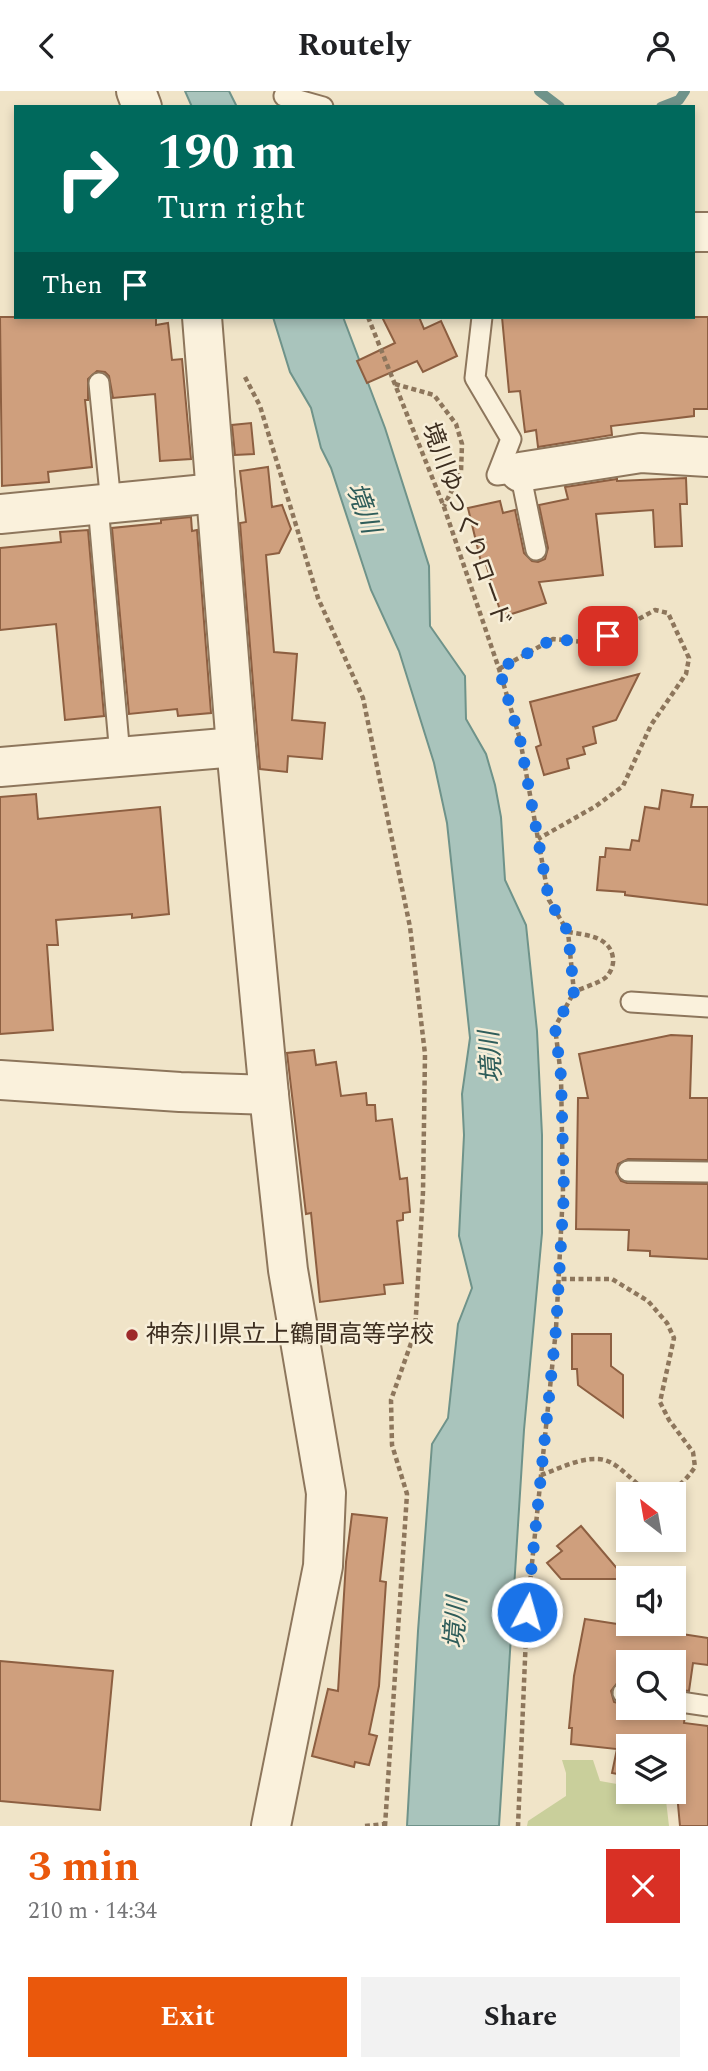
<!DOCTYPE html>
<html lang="en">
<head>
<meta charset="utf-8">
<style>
  body { margin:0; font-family:Spectral,"Noto Sans JP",serif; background:#f2f2f2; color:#202124; height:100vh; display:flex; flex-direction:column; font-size:26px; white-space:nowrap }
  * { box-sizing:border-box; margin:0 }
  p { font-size:23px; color:#757577 }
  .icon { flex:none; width:38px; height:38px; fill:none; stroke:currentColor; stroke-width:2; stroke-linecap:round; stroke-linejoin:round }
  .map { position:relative; height:1735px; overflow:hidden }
  .panel { display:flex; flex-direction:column; background:#fff; flex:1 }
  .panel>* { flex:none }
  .top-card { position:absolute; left:14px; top:14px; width:681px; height:214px; border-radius:0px; box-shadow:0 4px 10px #0003; background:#00695c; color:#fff; overflow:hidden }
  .needle { width:46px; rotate:329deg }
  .tools { position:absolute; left:616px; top:1391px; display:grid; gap:14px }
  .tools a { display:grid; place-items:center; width:70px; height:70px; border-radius:0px; background:#fff; box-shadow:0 4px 10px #0003; font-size:35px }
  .pin { position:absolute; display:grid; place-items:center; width:60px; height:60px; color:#fff; margin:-30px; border-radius:14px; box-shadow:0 4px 10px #0006 }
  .me { position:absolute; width:77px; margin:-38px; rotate:6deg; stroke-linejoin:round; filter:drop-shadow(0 0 5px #0008) }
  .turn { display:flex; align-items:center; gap:24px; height:147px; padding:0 28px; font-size:32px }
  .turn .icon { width:91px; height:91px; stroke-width:2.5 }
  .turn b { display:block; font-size:49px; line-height:60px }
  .then { display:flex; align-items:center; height:66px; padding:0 28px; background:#0003; gap:14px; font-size:26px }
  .round { display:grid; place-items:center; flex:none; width:74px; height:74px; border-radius:0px; background:#f2f2f2 }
  .headline { display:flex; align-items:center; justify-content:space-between; height:119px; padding:0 28px }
  h1 { font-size:42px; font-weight:700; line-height:52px; color:#ea580c }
  .primary-button { display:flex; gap:14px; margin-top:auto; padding:14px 28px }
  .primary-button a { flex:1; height:80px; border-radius:0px; background:#ea580c; color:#fff; font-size:28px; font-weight:700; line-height:80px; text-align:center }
  .primary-button a+a { background:#f2f2f2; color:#202124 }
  header { display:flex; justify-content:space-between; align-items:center; height:91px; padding:0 28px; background:#fff; font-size:32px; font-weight:700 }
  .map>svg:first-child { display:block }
  .green { fill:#c9cf9b }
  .water { fill:#a9c4bc; stroke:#6f938a; stroke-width:2 }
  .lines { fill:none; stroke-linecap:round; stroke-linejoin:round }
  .stream { stroke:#6f938a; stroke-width:10 }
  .building { fill:#cf9f7d; stroke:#8d5f41; stroke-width:2 }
  .service-casing { stroke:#8d765c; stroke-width:23 }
  .minor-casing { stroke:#8d765c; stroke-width:42 }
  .tertiary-casing { stroke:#8d765c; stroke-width:42 }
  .path { stroke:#8d765c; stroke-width:4.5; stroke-dasharray:5 3.5; stroke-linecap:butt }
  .service { stroke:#faf1dc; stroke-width:19 }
  .minor { stroke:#faf1dc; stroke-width:38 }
  .tertiary { stroke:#faf1dc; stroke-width:38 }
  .route { stroke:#1a73e8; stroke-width:12; stroke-dasharray:0 21.6 }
  .poi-dot { fill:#9e2a2b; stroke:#f7eed8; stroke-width:2.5 }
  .labels { text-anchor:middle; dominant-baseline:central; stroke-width:5; stroke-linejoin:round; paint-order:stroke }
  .street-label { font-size:24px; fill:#3d2e20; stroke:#f7eed8 }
  .poi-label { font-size:24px; fill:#3d2e20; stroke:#f7eed8; text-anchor:start }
  .water-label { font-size:26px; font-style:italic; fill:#2f5d5a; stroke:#f7eed8 }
</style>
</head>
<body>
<header><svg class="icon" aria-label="back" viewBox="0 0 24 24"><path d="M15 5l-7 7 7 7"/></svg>Routely<svg class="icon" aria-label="person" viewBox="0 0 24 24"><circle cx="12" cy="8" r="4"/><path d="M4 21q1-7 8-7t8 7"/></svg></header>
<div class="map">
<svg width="708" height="1735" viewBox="0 0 708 1735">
  <rect width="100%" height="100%" fill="#f0e4c8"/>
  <!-- green -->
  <path class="green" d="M562,1669H593L600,1690L628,1695V1701H665L669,1735H527L528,1730L566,1705V1682Z"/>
  <!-- water -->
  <g class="water">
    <path d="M185,0H229L237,16H192Z"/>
    <path d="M273,226H343L385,337L429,475L430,535L465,585L466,628L486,663L495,694L501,726L505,789L526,834L537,940L542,1044V1142L524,1339L499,1735H407L418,1540L432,1353L448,1327L458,1233L472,1197L459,1145L464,1044L462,1003L470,947L447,732L434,672L399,560L371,499L331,377L321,357L311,317L290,281Z"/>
  </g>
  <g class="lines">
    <!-- stream -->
    <g class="stream">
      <path d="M539,0L560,16"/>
      <path d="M661,16L679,9L685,0"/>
    </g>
  </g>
  <!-- building -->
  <g class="building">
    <path d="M0,226H156V234L168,232L172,269L182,268L191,368L160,370L155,303L113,307L109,285L105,281L97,280L88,288V309H85L92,376L48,381L49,391L2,395Z"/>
    <path d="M382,226H419L424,238L441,230L457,265L423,281L417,270L367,292L357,270L395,252Z"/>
    <path d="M502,226H708V318H694V325L611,335L612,344L538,356L536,339L525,341L520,300L509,301Z"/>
    <path d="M251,332L254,363L235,364L232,334Z"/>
    <path d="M268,376L272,416L282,414L291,438L279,462L266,464L274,561L297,563L292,629L325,632L322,668L288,665L287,681L260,678L240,432L246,431L240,380Z"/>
    <path d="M686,387L687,413H680L682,455L655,456L653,419L596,423L603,484L539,491L546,512L502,526L485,470L481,471L468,417L500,410L503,422L515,419L524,462L532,470L538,471L545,468L548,457L539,414L568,408L565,396L617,388V390Z"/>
    <path d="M191,426L192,440L197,439L211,622L178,625L177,618L129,623L112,437L161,432V429Z"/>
    <path d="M88,439L104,625L65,629L56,533L0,539V457L61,451L60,441Z"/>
    <path d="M639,583L616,629L593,636L596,652L583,656L585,663L567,668L569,677L544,684L536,656L541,654L530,611Z"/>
    <path d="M662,699L693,704L691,716H708V814L625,804V801L597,799L600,766H605L606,757L630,759L632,749L639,750L645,716L659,718Z"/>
    <path d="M36,703L38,728L160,716L169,823L132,827V823L56,829L58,854H47L53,939L0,943V706Z"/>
    <path d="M671,944L692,945L690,1007H708V1069L628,1068L618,1073L616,1081L621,1090L627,1092L708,1093V1168L650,1165V1160L628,1159L629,1139L576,1138L578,1007H588L579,963Z"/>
    <path d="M314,959L316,974L336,971L341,1005L366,1002L367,1014H375L376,1030L392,1028L400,1088L407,1087L410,1121L403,1122V1129L397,1130L403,1192L384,1194L385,1203L320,1211L311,1122L306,1123L287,962Z"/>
    <path d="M572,1243H611V1275L623,1284V1326L578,1294L577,1278H572Z"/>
    <path d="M352,1423L387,1427L380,1490L386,1491L379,1595L369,1643L377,1645L369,1674L355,1671L354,1676L312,1665L328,1598L338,1600L346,1471Z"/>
    <path d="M581,1435L626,1488H561L547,1472L562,1460L557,1455Z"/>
    <path d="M585,1528L708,1547V1574L693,1572L689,1600L674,1598V1572H628V1591H618L611,1600L614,1611L628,1615V1617H664L672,1622L685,1624L684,1632L708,1635V1735H680L676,1692H674V1656H628V1685L612,1682L617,1658L571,1653L572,1637H569L574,1585Z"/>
    <path d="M0,1570L113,1580L100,1719L0,1710Z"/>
  </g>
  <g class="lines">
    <defs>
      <g id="service">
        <path d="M284,5L323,16"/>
        <path d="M482,226L475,287L511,348L497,384L520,381L536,459"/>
        <path d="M99,292L111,413"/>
        <path d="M98,414L120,665"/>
        <path d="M631,911L708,916"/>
        <path d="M628,1080L708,1081"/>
        <path d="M623,1602L628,1603"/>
        <path d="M674,1610L708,1615"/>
      </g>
      <g id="minor">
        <path d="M136,0L142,16"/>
        <path d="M693,141H708"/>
        <path d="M520,381L641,362L708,366"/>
        <path d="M0,423L216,402"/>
        <path d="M0,676L236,656"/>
        <path d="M0,989L180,1001L269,1004"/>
      </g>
      <path id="tertiary" d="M202,226L236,656L269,1004L288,1179L326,1402L323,1475L271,1735"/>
    </defs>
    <!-- service casing -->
    <use href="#service" class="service-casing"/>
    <!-- minor casing -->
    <use href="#minor" class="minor-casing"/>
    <!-- tertiary casing -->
    <use href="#tertiary" class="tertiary-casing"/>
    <!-- path -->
    <g class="path">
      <path d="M368,226L444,416L499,578L520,648L549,809L568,841L574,901L555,936L561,985L563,1101L556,1238L527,1521L518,1735"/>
      <path d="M245,286L260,315L318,507L363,607L410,836L425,963L423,1101L415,1241L391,1309L392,1354L407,1403L385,1735"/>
      <path d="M395,293L434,304L456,333L462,353L461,381L444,415"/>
      <path d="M499,578L553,548L584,551L608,545L655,519L668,522L689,567L686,583L651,634L623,695L596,715L538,748"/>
      <path d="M568,841C586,844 610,845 613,867C614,873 611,882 605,887C597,893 584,896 574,901"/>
      <path d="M541,1384C559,1378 578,1367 598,1368C624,1369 636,1405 662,1401C678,1398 686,1389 695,1376L693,1361L669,1329L660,1311L674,1247L667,1232L648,1210L612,1188H559"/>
      <path d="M365,1735L385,1733"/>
    </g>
    <!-- service -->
    <use href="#service" class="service"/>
    <!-- minor -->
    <use href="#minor" class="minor"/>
    <!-- tertiary -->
    <use href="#tertiary" class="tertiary"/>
  </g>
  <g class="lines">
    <!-- route -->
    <path class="route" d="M527,1521L556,1238L564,1101L561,985L555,936L574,901L568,841L549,809L520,648L499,578L553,548L584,551L608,545"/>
  </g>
  <!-- markers -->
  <circle class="poi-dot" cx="132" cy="1244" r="7"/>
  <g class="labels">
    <!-- street labels -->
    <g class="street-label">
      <text transform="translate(466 434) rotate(70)">境川ゆっくりロード</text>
    </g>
    <!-- poi labels -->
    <g class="poi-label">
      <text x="146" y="1244">神奈川県立上鶴間高等学校</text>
    </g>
    <!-- water labels -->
    <g class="water-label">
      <text transform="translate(363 417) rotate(70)">境川</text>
      <text transform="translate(491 966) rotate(-94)">境川</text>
      <text transform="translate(456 1532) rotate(-86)">境川</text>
    </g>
  </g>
</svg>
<div class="tools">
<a><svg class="needle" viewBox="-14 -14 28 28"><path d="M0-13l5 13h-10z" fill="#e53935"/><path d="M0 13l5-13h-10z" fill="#757577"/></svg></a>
<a><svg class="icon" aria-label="sound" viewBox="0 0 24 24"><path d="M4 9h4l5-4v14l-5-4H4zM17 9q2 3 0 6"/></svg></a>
<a><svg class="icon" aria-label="search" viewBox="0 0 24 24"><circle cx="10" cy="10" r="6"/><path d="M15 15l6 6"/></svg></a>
<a><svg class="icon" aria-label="layers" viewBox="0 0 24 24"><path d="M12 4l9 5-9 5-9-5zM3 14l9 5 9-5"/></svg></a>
</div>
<div class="pin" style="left:608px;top:545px;background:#d93025"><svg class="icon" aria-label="arrive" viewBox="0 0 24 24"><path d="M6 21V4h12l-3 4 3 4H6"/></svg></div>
<svg class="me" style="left:527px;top:1521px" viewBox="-20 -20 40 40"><circle r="17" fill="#1a73e8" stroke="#fff" stroke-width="3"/><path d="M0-11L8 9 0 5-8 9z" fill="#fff"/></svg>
<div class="top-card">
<div class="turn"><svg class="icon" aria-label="right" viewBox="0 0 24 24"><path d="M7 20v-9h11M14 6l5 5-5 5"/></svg><div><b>190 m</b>Turn right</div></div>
<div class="then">Then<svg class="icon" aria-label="arrive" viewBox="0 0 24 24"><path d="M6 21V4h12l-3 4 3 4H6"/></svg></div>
</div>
</div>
<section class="panel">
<div class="headline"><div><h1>3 min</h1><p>210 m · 14:34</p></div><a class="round" style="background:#d93025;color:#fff"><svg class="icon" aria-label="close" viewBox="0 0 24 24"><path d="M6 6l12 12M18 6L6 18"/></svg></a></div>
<div class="primary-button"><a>Exit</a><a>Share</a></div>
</section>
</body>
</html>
